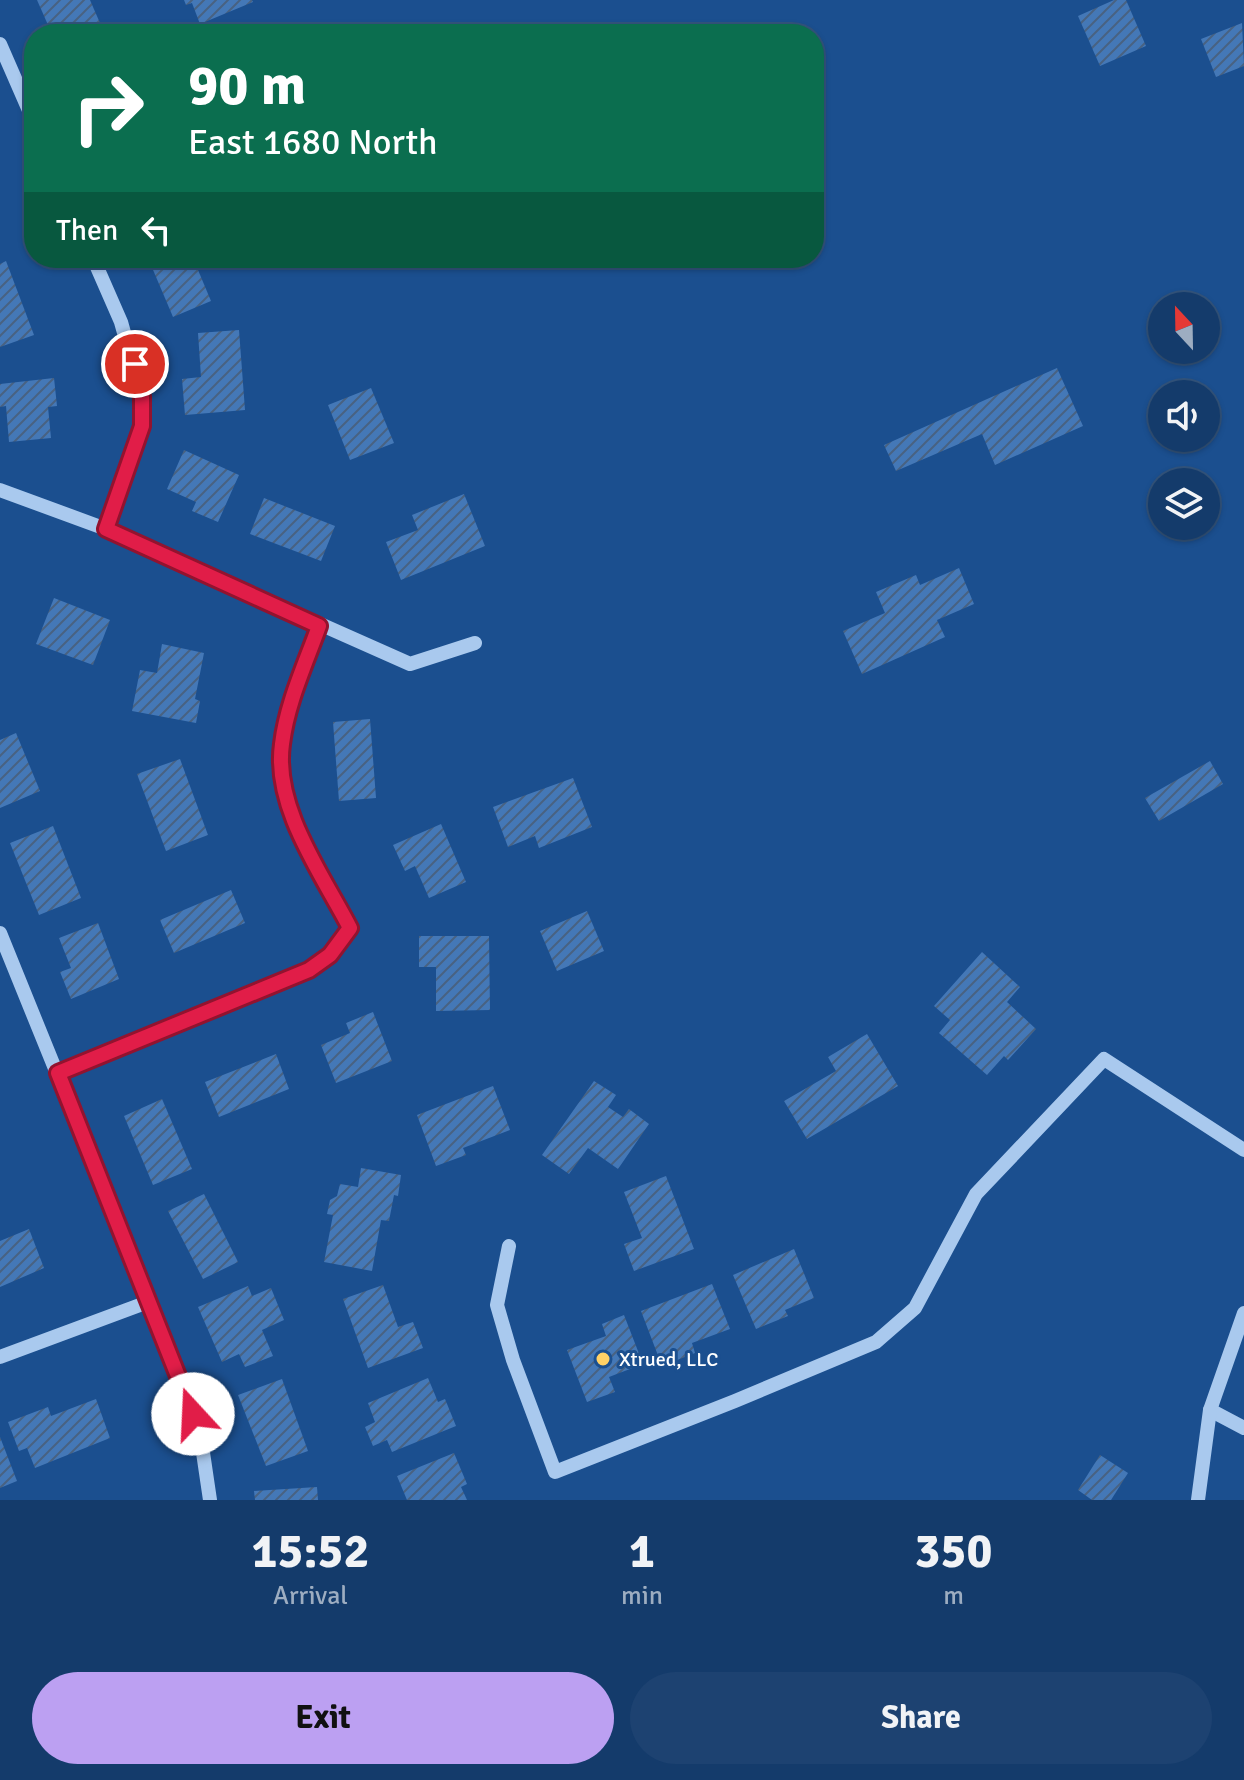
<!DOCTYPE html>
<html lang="en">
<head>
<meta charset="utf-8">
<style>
  body { margin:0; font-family:Signika,sans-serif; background:#1d4271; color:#f1f3f6; height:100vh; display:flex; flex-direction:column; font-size:30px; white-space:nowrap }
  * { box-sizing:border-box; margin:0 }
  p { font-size:26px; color:#9dadc1 }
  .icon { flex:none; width:44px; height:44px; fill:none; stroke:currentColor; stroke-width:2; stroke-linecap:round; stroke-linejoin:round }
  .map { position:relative; height:1500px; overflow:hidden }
  .side { display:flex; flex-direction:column; background:#143b6b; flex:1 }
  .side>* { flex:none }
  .banner { position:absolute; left:24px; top:24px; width:800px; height:244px; border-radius:32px; box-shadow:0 2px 6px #0004,0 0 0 2px #33557e; background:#0b6e4f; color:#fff; overflow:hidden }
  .needle { width:52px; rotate:338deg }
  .tools { position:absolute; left:1148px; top:292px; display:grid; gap:16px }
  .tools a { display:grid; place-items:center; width:72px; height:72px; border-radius:50%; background:#143b6b; box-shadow:0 2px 6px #0004,0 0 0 2px #33557e; font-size:40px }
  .pin { position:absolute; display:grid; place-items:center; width:68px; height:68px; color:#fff; margin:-34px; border:4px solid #fff; border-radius:50%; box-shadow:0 2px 8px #0007 }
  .me { position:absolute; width:88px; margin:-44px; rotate:340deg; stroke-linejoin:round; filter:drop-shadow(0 0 6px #0008) }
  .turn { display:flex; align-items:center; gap:28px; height:168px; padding:0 32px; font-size:36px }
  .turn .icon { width:104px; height:104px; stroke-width:2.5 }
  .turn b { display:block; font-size:56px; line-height:68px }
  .then { display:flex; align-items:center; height:76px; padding:0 32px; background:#0003; gap:16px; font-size:30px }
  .eta { display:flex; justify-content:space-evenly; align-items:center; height:136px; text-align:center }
  .eta b { font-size:48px; font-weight:700; line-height:56px }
  .primary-button { display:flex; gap:16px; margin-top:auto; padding:16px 32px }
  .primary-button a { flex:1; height:92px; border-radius:48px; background:#bca0f2; color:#111; font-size:32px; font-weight:700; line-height:92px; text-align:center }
  .primary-button a+a { background:#1d4271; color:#f1f3f6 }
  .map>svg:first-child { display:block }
  .building { fill:url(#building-hatch) }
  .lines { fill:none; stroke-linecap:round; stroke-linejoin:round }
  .minor { stroke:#a9c9ee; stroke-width:14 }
  .route-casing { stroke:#92132f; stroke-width:20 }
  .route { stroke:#e11d48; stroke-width:14 }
  .poi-dot { fill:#ffd166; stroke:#1b4f8f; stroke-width:3 }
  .labels { text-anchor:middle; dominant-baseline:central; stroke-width:6; stroke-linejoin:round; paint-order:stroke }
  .poi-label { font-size:20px; fill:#fff; stroke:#1b4f8f; text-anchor:start }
</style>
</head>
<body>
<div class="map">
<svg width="1244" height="1500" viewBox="0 0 1244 1500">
  <defs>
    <pattern id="building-hatch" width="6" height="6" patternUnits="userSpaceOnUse" patternTransform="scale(2)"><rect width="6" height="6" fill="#4478b7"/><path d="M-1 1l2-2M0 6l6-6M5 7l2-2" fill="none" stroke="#486282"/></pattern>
  </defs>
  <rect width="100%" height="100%" fill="#1b4f8f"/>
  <!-- building -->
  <g class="building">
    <path d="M37,0H90L103,30L93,34H52Z"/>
    <path d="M184,0H252L253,2L200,24L192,3L186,5Z"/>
    <path d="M1114,0H1126L1146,46L1100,66L1078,16Z"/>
    <path d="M1242,23L1244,66L1216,77L1201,39Z"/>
    <path d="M148,258H193L211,301L173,317Z"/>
    <path d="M6,261L34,335L0,347V264Z"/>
    <path d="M239,330L245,410L185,415L182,379L201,377L198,333Z"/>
    <path d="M1057,368L1083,426L995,465L982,434L896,471L884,445Z"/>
    <path d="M54,378L57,406L48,407L51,438L9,442L6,406L0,407V384Z"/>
    <path d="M371,388L394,443L350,460L328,405Z"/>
    <path d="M184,450L239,475L218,522L192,511L196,502L167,489Z"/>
    <path d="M464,494L485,546L401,580L386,542L418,530L412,515Z"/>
    <path d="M264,498L335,526L321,561L250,534Z"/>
    <path d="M959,568L974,604L937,620L945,637L862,674L843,631L885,613L876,592L916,575L920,585Z"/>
    <path d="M54,598L110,620L93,665L36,644Z"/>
    <path d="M162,644L204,653L195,699L200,701L196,723L132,711L140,670L157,673Z"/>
    <path d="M370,719L376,798L339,801L333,722Z"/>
    <path d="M16,733L40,791L0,808V740Z"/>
    <path d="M180,759L208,835L166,851L137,774Z"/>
    <path d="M1210,761L1223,784L1159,821L1145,798Z"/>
    <path d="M573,778L592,827L539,848L535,836L508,847L493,807Z"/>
    <path d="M441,824L466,882L429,898L415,866L405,871L393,845Z"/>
    <path d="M53,826L81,898L39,915L10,843Z"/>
    <path d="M231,890L245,923L174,953L160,920Z"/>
    <path d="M587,911L604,951L557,971L540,931Z"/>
    <path d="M98,923L119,979L71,999L60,972L71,968L59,938Z"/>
    <path d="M419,936H489L490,1010L436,1011V967H419Z"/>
    <path d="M982,952L1020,987L1007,1002L1036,1029L1008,1060L1004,1056L987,1075L939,1033L950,1020L934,1006Z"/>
    <path d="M373,1012L392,1061L336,1083L321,1045L350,1033L346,1023Z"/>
    <path d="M867,1034L898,1086L807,1139L784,1101L836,1071L828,1057Z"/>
    <path d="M276,1054L289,1089L219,1117L205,1082Z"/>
    <path d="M594,1081L616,1095L608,1107L623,1117L629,1109L649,1124L618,1169L588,1148L569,1174L542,1155Z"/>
    <path d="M493,1086L510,1130L463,1148L466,1155L436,1166L417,1115Z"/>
    <path d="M162,1099L192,1169L153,1185L124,1116Z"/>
    <path d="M361,1168L401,1175L398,1196L394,1195L389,1221L381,1220L372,1271L324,1262L333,1215L327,1214L330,1200L337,1196L340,1184L358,1187Z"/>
    <path d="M666,1176L694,1249L634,1271L624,1244L642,1238L624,1192Z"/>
    <path d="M204,1194L238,1262L203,1279L168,1211Z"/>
    <path d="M29,1229L44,1268L0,1287V1241Z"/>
    <path d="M794,1249L814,1298L785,1310L788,1316L756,1329L733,1275Z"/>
    <path d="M712,1284L730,1329L692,1343L695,1353L662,1366L641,1311Z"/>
    <path d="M383,1285L398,1327L413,1322L423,1348L368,1368L343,1299Z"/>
    <path d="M248,1286L252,1296L271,1288L284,1320L262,1330L273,1356L245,1367L239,1354L222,1362L198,1307Z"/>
    <path d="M624,1315L643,1364L609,1377L615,1392L587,1402L567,1350L606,1336L602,1324Z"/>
    <path d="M428,1378L438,1402L445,1399L456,1426L392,1452L387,1440L373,1446L365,1427L375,1422L368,1403Z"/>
    <path d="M282,1379L308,1451L266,1466L238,1395Z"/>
    <path d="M96,1399L110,1438L35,1468L27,1448L19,1451L8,1422L48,1407L51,1416Z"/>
    <path d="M0,1437L17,1481L0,1488Z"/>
    <path d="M454,1453L467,1484L461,1487L467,1500H407L397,1476Z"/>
    <path d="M1100,1455L1128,1473L1111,1500H1092L1078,1490Z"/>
    <path d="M317,1487L318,1500H255L254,1491Z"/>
  </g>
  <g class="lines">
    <!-- minor -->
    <g class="minor">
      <path d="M0,44L34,122"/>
      <path d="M93,258L121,322L142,397V426L106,529"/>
      <path d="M0,490L106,529L410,664L475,643"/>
      <path d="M0,933L185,1389L201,1439L210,1500"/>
      <path d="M58,1073L282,983C318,966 327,959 350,928C322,874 273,807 282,744C287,703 305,665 319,626"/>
      <path d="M509,1246L497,1305L513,1360L555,1472L735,1401L876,1342L915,1308L976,1194L1104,1059L1244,1150"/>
      <path d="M0,1357L148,1302"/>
      <path d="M1210,1410L1244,1428"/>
      <path d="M1198,1500L1210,1410L1244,1313"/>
    </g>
  </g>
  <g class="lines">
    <defs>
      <path id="route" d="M135,364L142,397V426L106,529L319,626C305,665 287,703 282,744C273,807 322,874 350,928L330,955L309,970L58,1073L193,1414"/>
    </defs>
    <!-- route casing -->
    <use href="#route" class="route-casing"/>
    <!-- route -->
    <use href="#route" class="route"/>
  </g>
  <!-- markers -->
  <circle class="poi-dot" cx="603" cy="1359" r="8"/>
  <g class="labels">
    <!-- poi labels -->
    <g class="poi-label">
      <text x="619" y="1359">Xtrued, LLC</text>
    </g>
  </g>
</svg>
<div class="tools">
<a><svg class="needle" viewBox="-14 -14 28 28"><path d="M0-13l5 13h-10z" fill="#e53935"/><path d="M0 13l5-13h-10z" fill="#9dadc1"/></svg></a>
<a><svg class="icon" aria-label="sound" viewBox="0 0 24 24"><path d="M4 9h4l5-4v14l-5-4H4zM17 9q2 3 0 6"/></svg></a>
<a><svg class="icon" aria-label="layers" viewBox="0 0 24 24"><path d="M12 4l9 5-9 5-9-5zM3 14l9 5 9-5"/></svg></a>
</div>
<div class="pin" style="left:135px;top:364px;background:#d93025"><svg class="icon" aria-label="arrive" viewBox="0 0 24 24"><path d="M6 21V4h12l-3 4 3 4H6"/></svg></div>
<svg class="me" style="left:193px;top:1414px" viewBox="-20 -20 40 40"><circle r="19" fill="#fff"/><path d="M0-13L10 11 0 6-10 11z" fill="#e11d48"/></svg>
<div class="banner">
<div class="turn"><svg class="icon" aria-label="right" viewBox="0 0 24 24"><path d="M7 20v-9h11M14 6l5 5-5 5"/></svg><div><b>90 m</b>East 1680 North</div></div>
<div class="then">Then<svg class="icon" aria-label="left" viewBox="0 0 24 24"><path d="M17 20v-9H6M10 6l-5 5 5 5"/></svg></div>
</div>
</div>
<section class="side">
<div class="eta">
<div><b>15:52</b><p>Arrival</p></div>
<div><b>1</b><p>min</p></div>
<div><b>350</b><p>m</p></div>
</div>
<div class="primary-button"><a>Exit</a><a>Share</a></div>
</section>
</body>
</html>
